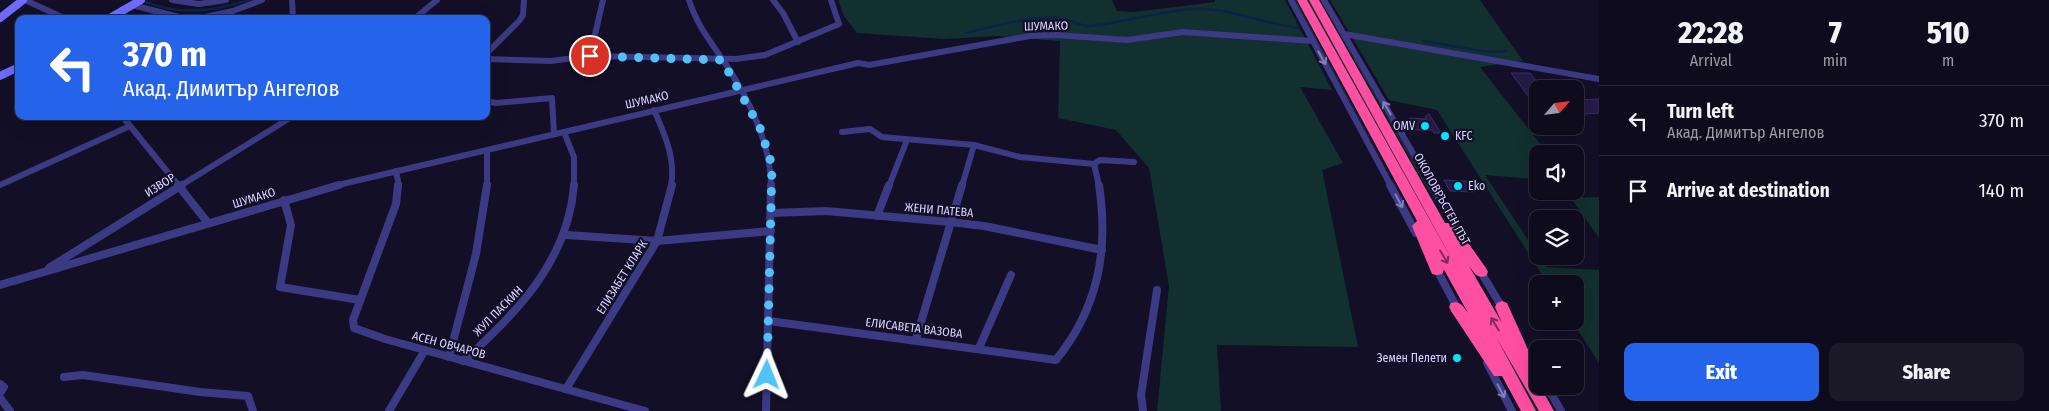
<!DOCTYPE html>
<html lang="en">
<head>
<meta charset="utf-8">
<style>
  body { margin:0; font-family:"Fira Sans Condensed",sans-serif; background:#1c1929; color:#f1f3f6; height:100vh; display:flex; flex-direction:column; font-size:19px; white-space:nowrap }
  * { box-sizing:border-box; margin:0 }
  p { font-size:16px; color:#9b9ba3 }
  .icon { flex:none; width:28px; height:28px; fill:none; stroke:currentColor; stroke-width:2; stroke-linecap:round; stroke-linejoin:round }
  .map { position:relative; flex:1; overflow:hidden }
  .details { display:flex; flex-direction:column; background:#0e0b1c; width:450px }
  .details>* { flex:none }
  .top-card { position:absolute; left:15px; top:15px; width:475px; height:105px; border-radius:10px; box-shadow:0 5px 20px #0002,0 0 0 1px #2e2b3b; background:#2563eb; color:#fff; overflow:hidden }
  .needle { width:32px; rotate:62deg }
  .fabs { position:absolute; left:1529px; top:80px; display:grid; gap:10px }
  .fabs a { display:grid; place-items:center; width:55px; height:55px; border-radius:10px; background:#0e0b1c; box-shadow:0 5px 20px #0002,0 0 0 1px #2e2b3b; font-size:25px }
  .pin { position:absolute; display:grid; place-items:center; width:42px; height:42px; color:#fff; margin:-21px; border:2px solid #fff; border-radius:50%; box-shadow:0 1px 5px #0007 }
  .me { position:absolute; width:55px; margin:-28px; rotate:2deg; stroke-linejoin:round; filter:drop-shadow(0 0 4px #0008) }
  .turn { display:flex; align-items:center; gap:18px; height:105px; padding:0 25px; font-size:22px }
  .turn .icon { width:65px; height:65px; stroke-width:2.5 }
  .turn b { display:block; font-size:35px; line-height:42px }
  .eta { display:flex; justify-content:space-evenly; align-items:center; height:85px; text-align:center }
  .eta b { font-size:30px; font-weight:800; line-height:35px }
  .button { display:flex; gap:10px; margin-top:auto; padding:10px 25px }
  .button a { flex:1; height:58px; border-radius:10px; background:#2563eb; color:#fff; font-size:20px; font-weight:800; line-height:58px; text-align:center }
  .button a+a { background:#1c1929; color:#f1f3f6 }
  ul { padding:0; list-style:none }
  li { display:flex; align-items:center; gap:15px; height:70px; padding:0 25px; border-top:1px solid #2e2b3b }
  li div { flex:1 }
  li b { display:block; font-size:19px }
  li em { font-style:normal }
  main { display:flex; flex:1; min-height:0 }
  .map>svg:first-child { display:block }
  .green { fill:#12302f }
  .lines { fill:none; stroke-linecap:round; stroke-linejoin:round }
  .stream { stroke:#0c2248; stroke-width:2.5 }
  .building { fill:#241b47; stroke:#3b2d73 }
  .street-far1 { stroke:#3d3a85; stroke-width:6 }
  .street { stroke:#3d3a85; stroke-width:8 }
  .secondary { stroke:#6f6bff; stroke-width:8 }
  .highway { fill:#ff4fa3; fill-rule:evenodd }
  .oneway { stroke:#837fbc }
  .oneway2 { stroke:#7d2c5e }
  .route { stroke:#4fc3f7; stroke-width:9; stroke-dasharray:0 16.2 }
  .poi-dot { fill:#00e5ff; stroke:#130f26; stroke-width:2 }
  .labels { text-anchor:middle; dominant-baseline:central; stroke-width:4.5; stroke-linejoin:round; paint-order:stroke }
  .street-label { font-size:12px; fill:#d9d4ff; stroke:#130f26 }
  .poi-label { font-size:12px; fill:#d9d4ff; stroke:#130f26; text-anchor:end }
</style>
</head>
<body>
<main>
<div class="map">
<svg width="1599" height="411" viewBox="0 0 1599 411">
  <rect width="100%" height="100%" fill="#130f26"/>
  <!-- green -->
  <g class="green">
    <path d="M838,0H1112L1117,11L1134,12L1215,2V0H1285L1332,90L1300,87L1343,163L1322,170L1358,347L1217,345L1221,411H1157L1169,286L1149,168L1116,130L1058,118L1060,41L999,36L944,39L857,33L844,16Z"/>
    <path d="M1294,0H1296L1407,208Z"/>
    <path d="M1307,0H1309L1538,411H1535Z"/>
    <path d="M1320,0H1322L1442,211L1423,181Z"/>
    <path d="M1330,0H1480L1523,61L1480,67L1548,154H1538L1537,179L1485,175L1546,267L1599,270V363L1572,321H1575V284H1548L1437,110L1389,100Z"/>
    <path d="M1599,197V238L1571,198Z"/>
  </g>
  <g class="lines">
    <!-- stream -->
    <g class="stream">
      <path d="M146,2C181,16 214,11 249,0"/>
      <path d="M966,33C996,26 1028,16 1059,18C1069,19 1079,26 1089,26C1124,23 1158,11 1194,9C1226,7 1266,24 1298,28"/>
      <path d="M1423,41L1489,52L1506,51"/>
    </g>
  </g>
  <!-- building -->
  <g class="building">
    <path d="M1511,73H1530L1542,89H1538V109Z"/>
    <path d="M1599,99V113L1584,114L1575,104V100Z"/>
    <path d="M1429,114L1439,130L1441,133H1434L1432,130H1415L1409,118L1425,119L1428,123L1425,117Z"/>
    <path d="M1444,180L1466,181L1473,192L1450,191Z"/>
  </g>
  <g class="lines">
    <!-- street-far1 -->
    <g class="street-far1">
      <path d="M25,0L66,19"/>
      <path d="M172,0L199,4L226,0"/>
      <path d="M292,0L293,19"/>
      <path d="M689,0C696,23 709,40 723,60C747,96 771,142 771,186"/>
      <path d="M773,0L783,13L798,42"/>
      <path d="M1291,0L1391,186"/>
      <path d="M1324,0L1432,186"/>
      <path d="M132,5L187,19"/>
      <path d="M196,19L233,11L262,0"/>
      <path d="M414,19L437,0"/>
      <path d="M1344,34L1599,79"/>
      <path d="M486,54L519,21L523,15L524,0"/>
      <path d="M590,56L603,0"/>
      <path d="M486,59L551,61L590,56L736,59L765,55L839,24L831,0"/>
      <path d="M486,101L496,103L552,98L554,134"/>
      <path d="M654,110C665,135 676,159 671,186"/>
      <path d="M122,116L179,186"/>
      <path d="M564,132L574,157V186"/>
      <path d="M842,132L870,129L882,137L974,145L1020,157L1094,164L1100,160L1134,162"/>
      <path d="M1094,164L1099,186"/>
      <path d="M396,171L399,186"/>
      <path d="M0,185L130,126"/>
      <path d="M180,186L293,116"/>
      <path d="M334,186L858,63L869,65L1030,36L1056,35L1127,40L1183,32L1313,41"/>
      <path d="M487,186V150"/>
      <path d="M889,186L907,140"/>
      <path d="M962,186L974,145"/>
    </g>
    <!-- street -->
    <g class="street">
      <path d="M178,185L208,223"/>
      <path d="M398,185L396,204L353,320L354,328L385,339L645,411"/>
      <path d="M1390,185L1416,233"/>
      <path d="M1432,185L1457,229"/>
      <path d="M284,200L291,225L280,287L360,300"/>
      <path d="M772,213L826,211L950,222L984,226L1102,250"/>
      <path d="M877,216L889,185"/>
      <path d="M566,235L657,241L771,231"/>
      <path d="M1435,266L1458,310"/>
      <path d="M49,268L182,185"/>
      <path d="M1479,269L1503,309"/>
      <path d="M0,285L339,185"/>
      <path d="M769,321L1056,360C1098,308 1109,251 1099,185"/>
      <path d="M916,339L962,185"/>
      <path d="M979,348L1011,275"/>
      <path d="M449,357L476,254L487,185"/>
      <path d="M1531,358L1538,370"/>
      <path d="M463,361C517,313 568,261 574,185"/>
      <path d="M1487,363L1512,411"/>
      <path d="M64,377L83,375L200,392L248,396L253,411"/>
      <path d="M0,384L4,387L0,393"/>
      <path d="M1547,386L1561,411"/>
      <path d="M566,389L657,241L672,185"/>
      <path d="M0,398L10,411"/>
      <path d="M389,411L425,350"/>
      <path d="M766,411L771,185"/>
      <path d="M1143,411L1141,395L1157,290"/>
    </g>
    <!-- secondary -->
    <g class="secondary">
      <path d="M0,18L23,0"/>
      <path d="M108,19L141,0"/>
      <path d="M0,76L19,67"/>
    </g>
    <!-- highway -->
    <path class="highway" d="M1297,0H1307L1460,274L1309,0H1319L1445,223H1454L1486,268L1488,272L1486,276C1476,279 1474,272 1469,266L1502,323L1495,307L1497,303L1502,301L1507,303L1535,365L1531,370L1538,382V386H1540L1554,411H1539L1496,337L1536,411H1521L1502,376H1494L1451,311L1449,307L1451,303C1460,300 1463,306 1468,313L1442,266L1444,270L1442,274L1437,275L1432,274L1412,226L1417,221Z"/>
  </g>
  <!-- one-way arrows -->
  <defs><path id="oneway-shaft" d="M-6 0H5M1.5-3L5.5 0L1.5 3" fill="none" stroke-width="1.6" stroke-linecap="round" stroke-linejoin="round" transform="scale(1.25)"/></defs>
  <g class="oneway">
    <use href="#oneway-shaft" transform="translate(1322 58) rotate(61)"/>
    <use href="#oneway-shaft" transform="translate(1387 108) rotate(-120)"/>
    <use href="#oneway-shaft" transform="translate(1399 201) rotate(62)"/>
    <use href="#oneway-shaft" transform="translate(1501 391) rotate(62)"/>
  </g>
  <g class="oneway2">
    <use href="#oneway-shaft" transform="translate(1444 257) rotate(59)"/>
    <use href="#oneway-shaft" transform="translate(1495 324) rotate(-121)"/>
  </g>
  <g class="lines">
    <!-- route -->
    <path class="route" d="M590,56L722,60L760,128L772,165L767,375"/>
  </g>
  <!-- markers -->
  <g class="poi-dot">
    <circle cx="1425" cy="126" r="5"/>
    <circle cx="1445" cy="136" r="5"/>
    <circle cx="1458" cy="186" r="5"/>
    <circle cx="1457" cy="358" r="5"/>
  </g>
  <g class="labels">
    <!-- street labels -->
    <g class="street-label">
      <text transform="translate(1046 26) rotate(-1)">ШУМАКО</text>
      <text transform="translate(647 100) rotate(-13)">ШУМАКО</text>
      <text transform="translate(160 185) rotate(-32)">ИЗВОР</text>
      <text transform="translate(254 198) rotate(-17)">ШУМАКО</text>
      <text transform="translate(1442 199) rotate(61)">ОКОЛОВРЪСТЕН ПЪТ</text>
      <text transform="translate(939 210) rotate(5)">ЖЕНИ ПАТЕВА</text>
      <text transform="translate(622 277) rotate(-58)">ЕЛИЗАБЕТ КЛАРК</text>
      <text transform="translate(498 311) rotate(-45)">ЖУЛ ПАСКИН</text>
      <text transform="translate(914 328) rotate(7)">ЕЛИСАВЕТА ВАЗОВА</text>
      <text transform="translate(449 345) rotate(15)">АСЕН ОВЧАРОВ</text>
    </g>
    <!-- poi labels -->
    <g class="poi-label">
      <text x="1415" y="126">OMV</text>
      <text x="1455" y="136" text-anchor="start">KFC</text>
      <text x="1468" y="186" text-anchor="start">Eko</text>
      <text x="1447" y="358">Земен Пелети</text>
    </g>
  </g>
</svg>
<div class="fabs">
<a><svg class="needle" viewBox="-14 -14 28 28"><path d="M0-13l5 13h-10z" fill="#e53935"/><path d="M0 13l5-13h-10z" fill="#9b9ba3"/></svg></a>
<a><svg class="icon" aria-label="sound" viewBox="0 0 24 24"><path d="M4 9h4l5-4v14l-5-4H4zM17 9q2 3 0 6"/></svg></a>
<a><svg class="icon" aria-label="layers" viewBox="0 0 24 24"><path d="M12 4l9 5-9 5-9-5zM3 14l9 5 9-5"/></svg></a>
<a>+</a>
<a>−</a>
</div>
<div class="pin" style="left:590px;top:56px;background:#d93025"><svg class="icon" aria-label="arrive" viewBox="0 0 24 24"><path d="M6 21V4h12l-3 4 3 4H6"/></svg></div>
<svg class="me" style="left:767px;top:375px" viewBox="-20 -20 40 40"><path d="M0-17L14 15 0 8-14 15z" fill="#4fc3f7" stroke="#fff" stroke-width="4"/></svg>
<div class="top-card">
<div class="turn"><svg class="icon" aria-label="left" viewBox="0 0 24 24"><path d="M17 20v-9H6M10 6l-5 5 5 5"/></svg><div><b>370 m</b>Акад. Димитър Ангелов</div></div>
</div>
</div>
<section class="details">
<div class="eta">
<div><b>22:28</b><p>Arrival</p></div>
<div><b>7</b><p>min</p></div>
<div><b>510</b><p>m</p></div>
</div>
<ul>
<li><svg class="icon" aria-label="left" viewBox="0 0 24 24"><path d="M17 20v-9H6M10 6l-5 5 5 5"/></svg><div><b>Turn left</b><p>Акад. Димитър Ангелов</p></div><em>370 m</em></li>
<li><svg class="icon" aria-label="arrive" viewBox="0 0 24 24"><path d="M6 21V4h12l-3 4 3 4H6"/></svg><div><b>Arrive at destination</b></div><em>140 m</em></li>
</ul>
<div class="button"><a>Exit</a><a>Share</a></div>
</section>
</main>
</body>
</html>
